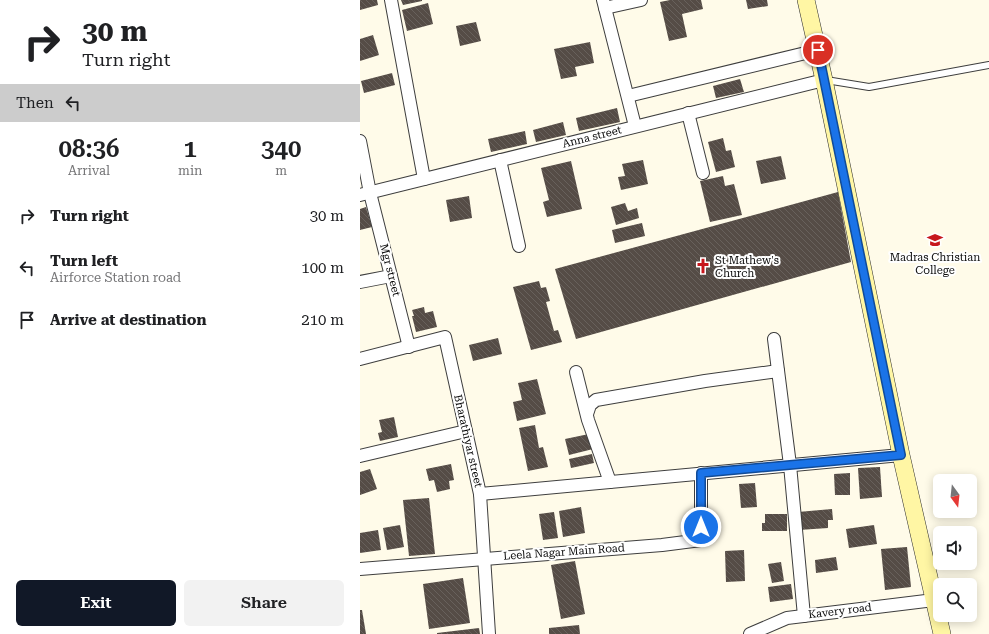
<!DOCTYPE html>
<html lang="en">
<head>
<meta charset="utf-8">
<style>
  body { margin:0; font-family:"Roboto Serif",serif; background:#f2f2f2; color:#202124; height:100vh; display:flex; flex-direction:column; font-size:15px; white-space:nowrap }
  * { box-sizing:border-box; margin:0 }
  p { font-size:13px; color:#757577 }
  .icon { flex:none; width:22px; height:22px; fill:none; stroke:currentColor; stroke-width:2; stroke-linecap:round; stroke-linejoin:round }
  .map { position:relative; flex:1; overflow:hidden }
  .side { display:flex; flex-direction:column; background:#fff; width:360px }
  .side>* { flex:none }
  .banner { background:#fff; color:#202124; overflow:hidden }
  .needle { width:26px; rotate:165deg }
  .fabs { position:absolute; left:573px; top:474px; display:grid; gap:8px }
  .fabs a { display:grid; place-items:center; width:44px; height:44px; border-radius:6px; background:#fff; box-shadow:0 2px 10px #0003; font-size:20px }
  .pin { position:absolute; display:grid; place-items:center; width:34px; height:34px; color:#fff; margin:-17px; border:2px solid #fff; border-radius:50%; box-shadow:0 1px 4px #0007 }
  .me { position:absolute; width:44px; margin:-22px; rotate:0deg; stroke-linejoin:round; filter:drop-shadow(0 0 3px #0008) }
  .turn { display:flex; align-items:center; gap:14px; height:84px; padding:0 16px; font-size:18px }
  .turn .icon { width:52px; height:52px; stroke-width:2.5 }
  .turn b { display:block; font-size:28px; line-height:34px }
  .then { display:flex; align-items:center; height:38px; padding:0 16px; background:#0003; gap:8px; font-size:15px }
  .eta { display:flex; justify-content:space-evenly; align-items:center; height:68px; text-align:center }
  .eta b { font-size:24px; font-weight:600; line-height:28px }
  .primary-button { display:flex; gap:8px; margin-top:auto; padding:8px 16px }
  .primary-button a { flex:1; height:46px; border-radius:6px; background:#111827; color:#fff; font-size:16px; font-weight:600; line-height:46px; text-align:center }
  .primary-button a+a { background:#f2f2f2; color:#202124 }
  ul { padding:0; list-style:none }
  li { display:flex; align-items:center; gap:12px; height:52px; padding:0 16px }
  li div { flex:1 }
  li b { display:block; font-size:15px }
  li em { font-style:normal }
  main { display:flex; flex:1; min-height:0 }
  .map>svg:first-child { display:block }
  .building { fill:url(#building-back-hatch) }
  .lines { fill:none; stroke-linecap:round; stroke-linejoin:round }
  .lane-casing { stroke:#3e3e3e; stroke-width:8 }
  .street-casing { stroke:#3e3e3e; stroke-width:14 }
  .secondary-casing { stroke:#2d2d2d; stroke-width:18 }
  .lane { stroke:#fff; stroke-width:6 }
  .street { stroke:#fff; stroke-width:12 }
  .secondary { stroke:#fff6a4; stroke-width:17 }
  .route-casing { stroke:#114b97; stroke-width:10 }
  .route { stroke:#1a73e8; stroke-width:7 }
  .labels { text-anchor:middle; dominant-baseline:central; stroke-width:4; stroke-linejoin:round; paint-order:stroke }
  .street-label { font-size:11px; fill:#0b0b0b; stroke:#fff }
  .poi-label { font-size:11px; fill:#0b0b0b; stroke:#fff }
</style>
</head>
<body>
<main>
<section class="side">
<div class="banner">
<div class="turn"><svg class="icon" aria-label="right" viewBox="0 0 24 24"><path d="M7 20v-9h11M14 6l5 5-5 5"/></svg><div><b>30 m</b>Turn right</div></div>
<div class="then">Then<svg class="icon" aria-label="left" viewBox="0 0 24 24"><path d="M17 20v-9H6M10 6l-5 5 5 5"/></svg></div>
</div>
<div class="eta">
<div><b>08:36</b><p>Arrival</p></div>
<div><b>1</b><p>min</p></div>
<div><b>340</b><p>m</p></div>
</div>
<ul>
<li><svg class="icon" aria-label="right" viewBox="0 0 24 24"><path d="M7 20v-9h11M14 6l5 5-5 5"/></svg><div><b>Turn right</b></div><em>30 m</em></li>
<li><svg class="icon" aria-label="left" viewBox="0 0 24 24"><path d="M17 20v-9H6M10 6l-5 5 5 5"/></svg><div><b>Turn left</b><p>Airforce Station road</p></div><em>100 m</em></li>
<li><svg class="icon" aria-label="arrive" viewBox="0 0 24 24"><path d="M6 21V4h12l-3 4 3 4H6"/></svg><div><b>Arrive at destination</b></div><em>210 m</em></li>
</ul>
<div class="primary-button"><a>Exit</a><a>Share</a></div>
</section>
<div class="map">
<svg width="629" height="634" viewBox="0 0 629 634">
  <defs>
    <pattern id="building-back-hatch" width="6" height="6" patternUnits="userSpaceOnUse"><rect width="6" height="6" fill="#554c46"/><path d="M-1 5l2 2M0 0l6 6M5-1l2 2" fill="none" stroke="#68615c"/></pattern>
  </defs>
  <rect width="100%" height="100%" fill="#fffbe9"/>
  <!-- building -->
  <g class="building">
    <path d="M0,0H17L18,5L0,10Z"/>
    <path d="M41,0H62V1L43,5Z"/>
    <path d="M310,0H341L343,9L322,14L327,37L309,41L300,2Z"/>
    <path d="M386,0H407L408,6L388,9Z"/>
    <path d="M68,3L73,24L47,31L42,10Z"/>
    <path d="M116,22L121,41L100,46L96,26Z"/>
    <path d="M13,35L19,55L0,61V39Z"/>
    <path d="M230,42L234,63L215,67L217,76L201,79L194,49Z"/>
    <path d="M32,73L35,85L4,93L1,81Z"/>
    <path d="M380,79L384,92L356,98L353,86Z"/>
    <path d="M257,108L260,122L219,131L216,118Z"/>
    <path d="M203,122L206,135L176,142L173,130Z"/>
    <path d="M165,131L167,144L131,152L128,139Z"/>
    <path d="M363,138L366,151L371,150L375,167L356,172L348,142Z"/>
    <path d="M421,156L426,179L401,184L396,161Z"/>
    <path d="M283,160L288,184L261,190L258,177L265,176L262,164Z"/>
    <path d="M211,161L222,209L187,217L183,202L189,200L181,168Z"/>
    <path d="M363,176L365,186L374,184L382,215L350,222L340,181Z"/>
    <path d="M478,192L491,262L216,339L195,269Z"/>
    <path d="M109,196L112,218L90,222L86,200Z"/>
    <path d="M265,203L268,211L277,208L279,218L256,225L251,207Z"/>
    <path d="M6,207L12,227L0,230V209Z"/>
    <path d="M282,223L285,236L255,243L252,230Z"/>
    <path d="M179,281L181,288L186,287L190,301L186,302L194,331L198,330L202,342L171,350L153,287Z"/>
    <path d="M64,307L65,313L73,311L77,327L56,332L52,316H54L52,310Z"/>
    <path d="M138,338L142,354L113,361L109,345Z"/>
    <path d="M177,379L186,414L157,421L153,402L162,400L158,383Z"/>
    <path d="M34,417L38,437L20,441L18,433L22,432L19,420Z"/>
    <path d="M175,425L179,448L183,447L188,467L168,471L159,428Z"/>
    <path d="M229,434L233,449L209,455L205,439Z"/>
    <path d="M232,454L234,463L211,468L209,459Z"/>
    <path d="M91,464L94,480L89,481L90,489L77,492L74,480L69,481L66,469Z"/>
    <path d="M520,467L522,497L500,499L498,468Z"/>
    <path d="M10,469L17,489L0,495V472Z"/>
    <path d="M490,473V495H475L474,474Z"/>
    <path d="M395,483L397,507L381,508L379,484Z"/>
    <path d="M69,498L75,554L49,556L43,500Z"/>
    <path d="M221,507L225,533L203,537L199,511Z"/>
    <path d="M472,509L473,520H468V528L439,530L438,512Z"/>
    <path d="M194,512L198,538L183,540L179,514Z"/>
    <path d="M405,514H427V531H402V523H405Z"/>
    <path d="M40,525L44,547L27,550L23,528Z"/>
    <path d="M514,525L517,544L489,548L486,529Z"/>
    <path d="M18,530L21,550L0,553V533Z"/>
    <path d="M547,547L551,587L525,590L521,549Z"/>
    <path d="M384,550L385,581L366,582L365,551Z"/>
    <path d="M476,557L478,570L456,573L455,560Z"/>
    <path d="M215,561L225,614L201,619L191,565Z"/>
    <path d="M421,562L424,581L412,583L408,564Z"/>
    <path d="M103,578L110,623L69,629L63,584Z"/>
    <path d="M431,584L433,599L410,602L408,587Z"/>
    <path d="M0,610H2L6,634H0Z"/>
    <path d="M219,625L220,634H189V628Z"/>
    <path d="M119,628L120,634H77V633Z"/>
  </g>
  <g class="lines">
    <defs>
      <path id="lane" d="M466,80L509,87L629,65"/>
      <g id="street">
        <path d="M31,0L64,179"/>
        <path d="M243,0L275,126"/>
        <path d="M245,8L281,0"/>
        <path d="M268,96L458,50"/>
        <path d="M328,113L343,173"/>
        <path d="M0,141L10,193L49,347"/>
        <path d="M140,160L159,246"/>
        <path d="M0,195L464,80"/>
        <path d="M0,282L31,276"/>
        <path d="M414,339L430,465L444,616"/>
        <path d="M0,359L85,337L120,494L129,634"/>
        <path d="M216,372L228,420L250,482"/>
        <path d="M227,414L230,405L236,400L345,381L418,371"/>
        <path d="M0,456L106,431"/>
        <path d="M120,494L541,455"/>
        <path d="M0,569L302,545L341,540V473"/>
        <path d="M390,634L427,618L574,600"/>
      </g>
      <path id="secondary" d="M446,0L464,80L541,455L582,634"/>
    </defs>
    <!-- lane casing -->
    <use href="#lane" class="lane-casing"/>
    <!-- street casing -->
    <use href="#street" class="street-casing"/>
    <!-- secondary casing -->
    <use href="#secondary" class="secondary-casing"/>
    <!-- lane -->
    <use href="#lane" class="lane"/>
    <!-- street -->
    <use href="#street" class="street"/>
    <!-- secondary -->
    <use href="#secondary" class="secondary"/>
  </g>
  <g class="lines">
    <defs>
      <path id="route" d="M341,527V473L541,455L458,50"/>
    </defs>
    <!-- route casing -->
    <use href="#route" class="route-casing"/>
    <!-- route -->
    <use href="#route" class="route"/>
  </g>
  <!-- icons -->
  <defs>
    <symbol id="university-bare" viewBox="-9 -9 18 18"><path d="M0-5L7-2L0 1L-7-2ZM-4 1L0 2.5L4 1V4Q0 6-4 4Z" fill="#c7171d" stroke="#fff" stroke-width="2.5" paint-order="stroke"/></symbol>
    <symbol id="church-bare" viewBox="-9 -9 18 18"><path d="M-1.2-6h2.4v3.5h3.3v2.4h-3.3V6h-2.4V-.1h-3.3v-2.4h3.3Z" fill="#c7171d" stroke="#fff" stroke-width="2.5" paint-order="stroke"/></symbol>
  </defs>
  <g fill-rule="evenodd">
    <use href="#university-bare" x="564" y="229" width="22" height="22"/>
    <use href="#church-bare" x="332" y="255" width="22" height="22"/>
  </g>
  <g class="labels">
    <!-- street labels -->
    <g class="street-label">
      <text transform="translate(232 137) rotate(-14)">Anna street</text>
      <text transform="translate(30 270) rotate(76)">Mgr street</text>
      <text transform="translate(108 441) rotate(77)">Bharathiyar street</text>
      <text transform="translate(204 552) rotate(-4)">Leela Nagar Main Road</text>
      <text transform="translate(480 611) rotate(-7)">Kavery road</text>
    </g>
    <!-- poi labels -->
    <g class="poi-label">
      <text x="575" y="257">Madras Christian<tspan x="575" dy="13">College</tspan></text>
      <text x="355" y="260" text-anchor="start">St Mathew's<tspan x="355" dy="13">Church</tspan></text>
    </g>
  </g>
</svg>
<div class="fabs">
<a><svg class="needle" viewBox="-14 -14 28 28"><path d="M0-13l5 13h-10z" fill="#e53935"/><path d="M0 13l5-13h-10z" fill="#757577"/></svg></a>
<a><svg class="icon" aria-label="sound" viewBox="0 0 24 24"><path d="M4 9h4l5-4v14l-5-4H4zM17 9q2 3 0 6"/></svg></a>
<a><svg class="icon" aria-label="search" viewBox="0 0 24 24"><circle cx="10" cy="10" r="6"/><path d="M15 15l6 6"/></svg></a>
</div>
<div class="pin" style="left:458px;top:50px;background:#d93025"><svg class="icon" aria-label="arrive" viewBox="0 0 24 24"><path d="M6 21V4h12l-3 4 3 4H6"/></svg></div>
<svg class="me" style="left:341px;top:527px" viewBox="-20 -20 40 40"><circle r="17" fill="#1a73e8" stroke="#fff" stroke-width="3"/><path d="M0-11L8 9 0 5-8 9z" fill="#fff"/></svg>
</div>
</main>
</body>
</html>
